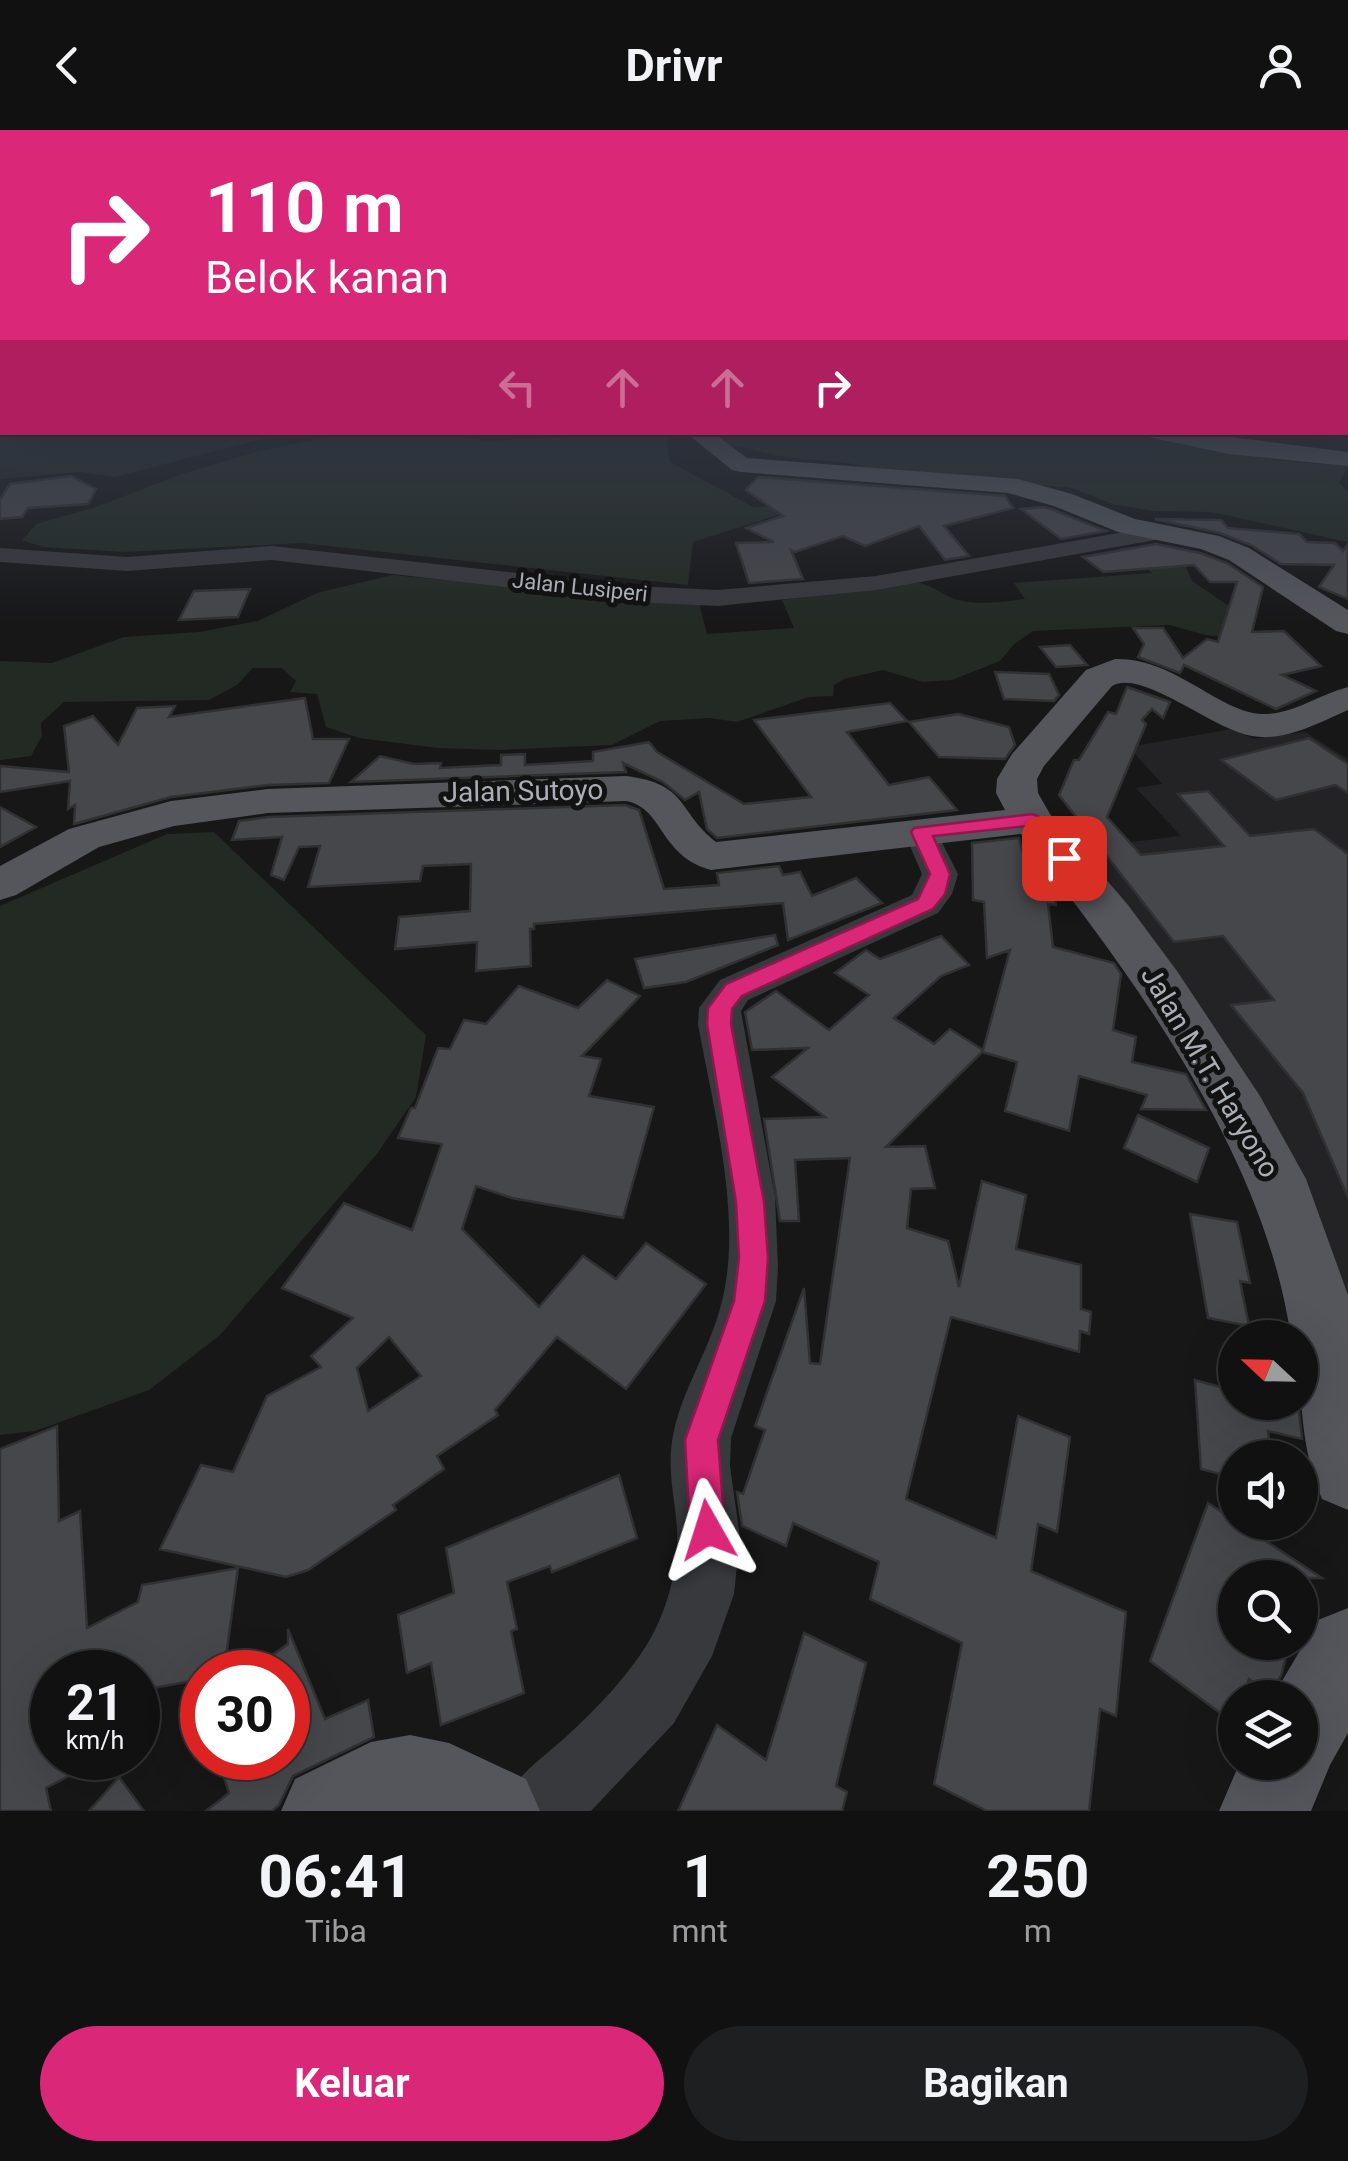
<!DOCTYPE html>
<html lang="id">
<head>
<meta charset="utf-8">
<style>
  body { margin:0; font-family:Roboto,sans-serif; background:#1e1f20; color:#f1f3f6; height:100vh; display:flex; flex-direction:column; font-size:38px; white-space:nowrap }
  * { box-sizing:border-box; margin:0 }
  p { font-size:32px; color:#9c9d9f }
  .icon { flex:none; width:55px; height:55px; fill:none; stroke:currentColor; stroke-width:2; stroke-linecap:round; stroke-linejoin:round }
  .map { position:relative; height:1681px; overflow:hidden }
  .sheet { display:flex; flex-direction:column; background:#111112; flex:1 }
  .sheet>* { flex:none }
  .banner { position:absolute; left:0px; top:0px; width:1350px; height:305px; box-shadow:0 10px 40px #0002,0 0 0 2px #303132; background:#db2777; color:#fff; overflow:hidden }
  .needle { width:65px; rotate:292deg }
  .controls { position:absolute; left:1218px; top:1190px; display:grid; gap:20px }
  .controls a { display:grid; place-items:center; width:100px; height:100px; border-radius:50%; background:#111112; box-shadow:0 10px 40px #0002,0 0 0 2px #303132; font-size:50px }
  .speed { position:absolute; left:30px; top:1520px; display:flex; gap:20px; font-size:50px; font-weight:700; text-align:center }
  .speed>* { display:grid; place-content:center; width:130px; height:130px; border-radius:50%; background:#111112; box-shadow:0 10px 40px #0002,0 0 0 2px #303132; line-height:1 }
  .speed small { font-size:25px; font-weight:400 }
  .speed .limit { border:15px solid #d22; background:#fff; color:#111 }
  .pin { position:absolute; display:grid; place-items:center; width:85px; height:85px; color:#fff; margin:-42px; border-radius:20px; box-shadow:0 5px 15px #0006 }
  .me { position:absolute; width:110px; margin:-55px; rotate:354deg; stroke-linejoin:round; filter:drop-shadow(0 0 8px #0008) }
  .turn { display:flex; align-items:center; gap:35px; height:210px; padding:0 40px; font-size:45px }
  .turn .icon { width:130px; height:130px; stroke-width:2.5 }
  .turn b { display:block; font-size:70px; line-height:85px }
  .lanes { display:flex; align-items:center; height:95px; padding:0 40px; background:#0003; justify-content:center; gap:50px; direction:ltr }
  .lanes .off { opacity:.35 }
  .eta { display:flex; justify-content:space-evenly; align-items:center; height:170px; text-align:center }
  .eta b { font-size:60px; font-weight:700; line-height:70px }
  .action { display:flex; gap:20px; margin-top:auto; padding:20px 40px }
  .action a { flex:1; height:115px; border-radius:60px; background:#db2777; color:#fff; font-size:40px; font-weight:700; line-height:115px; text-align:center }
  .action a+a { background:#1e1f20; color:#f1f3f6 }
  header { display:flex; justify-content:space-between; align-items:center; height:130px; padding:0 40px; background:#111112; font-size:45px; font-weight:700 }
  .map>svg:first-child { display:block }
  .built { fill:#232325 }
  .green { fill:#232a24 }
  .building { fill:#46474b; stroke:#313134; stroke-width:2.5; fill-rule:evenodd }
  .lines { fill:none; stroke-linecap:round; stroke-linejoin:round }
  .minor { fill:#38393d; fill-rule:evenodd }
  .major { fill:#54565c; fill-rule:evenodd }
  .route { fill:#db2777; stroke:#8e194d; stroke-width:2.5 }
  .labels { text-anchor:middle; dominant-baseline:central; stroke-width:10; stroke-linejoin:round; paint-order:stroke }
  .far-street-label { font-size:22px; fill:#aaaeb7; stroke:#121213 }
  .street-label { font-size:28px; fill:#aaaeb7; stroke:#121213 }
</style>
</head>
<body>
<header><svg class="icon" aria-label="back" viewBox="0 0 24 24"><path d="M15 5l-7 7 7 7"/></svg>Drivr<svg class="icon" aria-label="person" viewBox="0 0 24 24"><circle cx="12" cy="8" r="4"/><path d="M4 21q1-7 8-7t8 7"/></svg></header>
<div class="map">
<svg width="1348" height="1681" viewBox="0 0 1348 1681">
  <rect width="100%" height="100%" fill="#171718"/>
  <!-- built -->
  <path class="built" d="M1231,599L1254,609L1305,602L1348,629V1177L1074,719L1181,706L1136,658L1162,654L1129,617Z"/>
  <!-- green -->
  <g class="green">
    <path d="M0,257L2,302L300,303L268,307L115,347L81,342L0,349Z"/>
    <path d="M356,302L438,303L483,311L664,303L671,305L667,313L670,332L753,377L776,376L778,385L693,412L688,455L301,413L124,422L43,417L22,410L36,394L96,377L182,344L259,321Z"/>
    <path d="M705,303H1119L1276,330L1348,336L1339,353L1348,361V412L1211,382L1154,381L1112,374L1072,358L873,339C835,327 796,333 755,320C731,313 727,322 705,303Z"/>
    <path d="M1138,417L1186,437L1192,451L1239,483L1240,508L1205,505L1170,495L1033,501L1014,514L1000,531L952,550L923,552L883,540L844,549L834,555L833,566L809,567L737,592L710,588L660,591L612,615L499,620L438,618L359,608L326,597L317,564L290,562L296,551L282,538H253L237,555L209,570L64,572L41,593L42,606L31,626L0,630V531L52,533L124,507L199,502L258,491L317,463L392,445L699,473L707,504L794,498L782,470L915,452C932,455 938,462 952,468C972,476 1004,472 1025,469L1014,453L1152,443L1140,433L1116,424L1120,418Z"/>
    <path d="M214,702L426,905L416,967L376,1025L219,1206L149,1260L35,1301L0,1305V776L167,704Z"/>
  </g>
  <!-- building -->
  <g class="building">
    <path d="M71,346L96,359L88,374L28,378L22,387L0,389V369L10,354Z"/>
    <path d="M758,347L1005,366L1013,378L944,396L969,426L945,430L919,396L865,416L843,406L795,422L791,420L803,449L749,453L736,413L774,412L746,398L783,386L746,360Z"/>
    <path d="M1044,377L1053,380L1106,401L1061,409L1021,379Z"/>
    <path d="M1155,389L1221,390L1228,398L1299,404L1307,412L1335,413L1343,421L1348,414V469L1319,457L1334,435L1281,434L1251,415L1220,403Z"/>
    <path d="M1156,414L1200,423L1227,433L1263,457L1252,502L1284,501L1321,536L1282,545L1316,561L1276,579L1184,535L1180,543L1138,527L1144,514L1133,498H1163L1183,528L1207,509L1218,512L1237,452H1210L1194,435L1103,442L1083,427Z"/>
    <path d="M250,459L238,487L179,490L194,461Z"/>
    <path d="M1070,515L1087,535L1056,537L1040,517Z"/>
    <path d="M995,542L1049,544L1059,565L1054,571L1004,569Z"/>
    <path d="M1127,557L1170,572L1163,588L1152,579L1142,590L1146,594L1107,687L1141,725L1224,716L1178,664L1208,661L1250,706L1314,699L1348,724V1068L1303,963L1231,875L1274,870L1223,806L1174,812L1059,665L1074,630H1079L1108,582L1116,584Z"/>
    <path d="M305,568L313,609H349L329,653L268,655L171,667L74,694L75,675L68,679L70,651L0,662V636L69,642L64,596L93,586L118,615L137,578L175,576L169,587Z"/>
    <path d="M890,573L907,591L847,602L889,655L929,647L957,680L717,708L707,699L699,662L685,670L663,652L623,633L626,642L351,652L380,626L414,634L441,633L440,638L501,635V625L525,624V635L593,631V622L649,612L657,622L744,674L811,667L754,590Z"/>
    <path d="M958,584L1009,597L1015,615L1005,629L939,627L909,592Z"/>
    <path d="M1309,608L1348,634V663L1335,655L1276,670L1221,630Z"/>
    <path d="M625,675L639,680L664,759L719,755L717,743L779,736L783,745L800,742L812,766L856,748L882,773L788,810L783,773L534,794V799H530L531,836L476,841L477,812L395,819L399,787L470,781L471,734L423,736L420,751L308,757L320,716L299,717L284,750L271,745L282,707L232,710L239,691L268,687Z"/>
    <path d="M0,677L36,697L0,717Z"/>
    <path d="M1019,708L1025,731L1039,733L1054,752L1056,775L1048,774L1053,817L1114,833L1121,844L1113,900L1136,907L1132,932L1186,944L1206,980L1141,979L1147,965L1079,946L1069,1001L1005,981L1017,932L982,922L886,1017L925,1016L935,1058L911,1059L907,1098L948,1111L959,1157L982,1051L1026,1065L1016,1119L1081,1135V1179L1091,1182L1089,1204L1080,1201L1079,1222L951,1187L906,1369L996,1408L1018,1286L1070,1307L1057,1402L1038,1394L1031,1441L1126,1482L1116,1586L1100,1579L1089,1681H987L934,1654L962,1513L870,1469L879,1432L793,1393L786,1416L742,1396L737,1362L743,1364L765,1300L755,1296L804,1158L810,1233L820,1234L850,1028L795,1030L799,1091H780L764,989L825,987L772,947L808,918L752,920L745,882L776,861L829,900L869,865L835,843L866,820L880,829L941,806L969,835L941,846L894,888L934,914L950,899L983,920L1010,820L987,828L984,772L973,770L972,713Z"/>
    <path d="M775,805L778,815L686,852L644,858L635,829Z"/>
    <path d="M607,850L640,866L582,926L601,929L589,966L654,977L623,1088L512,1068L476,1056L462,1099L539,1177L583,1126L616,1149L646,1113L706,1154L626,1259L557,1207L495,1280L498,1285L437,1326L444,1339L393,1375L396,1380L308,1440L286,1447L160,1419L201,1335L233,1342L267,1266L321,1237L311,1226L353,1188L282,1158L344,1073L412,1100L442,1014L398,1008L411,978H415L438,918L450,919L464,890L486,894L519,856L578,878ZM389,1207L421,1246L368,1281L357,1238Z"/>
    <path d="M1138,985L1209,1018L1197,1052L1124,1018Z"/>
    <path d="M1190,1084L1237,1092L1250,1153L1240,1151L1249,1196L1208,1188Z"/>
    <path d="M1195,1250L1235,1261V1272H1298L1302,1309L1268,1301L1271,1328H1235V1348L1201,1339Z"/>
    <path d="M57,1296L59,1391L80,1381L87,1498L138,1472L142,1455L238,1438L224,1542H202V1549L138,1561V1542H52V1628H103L46,1658L51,1681H0V1319Z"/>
    <path d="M619,1345L637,1408L552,1442L550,1436L507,1452L517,1499L511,1501L524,1563L441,1595L431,1533L407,1543L398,1485L454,1463L446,1418Z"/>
    <path d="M1208,1373L1322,1448H1235V1512H1290L1281,1546L1270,1564L1249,1549L1243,1568H1235V1594L1150,1531Z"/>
    <path d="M288,1499L325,1589L368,1570L374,1607L293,1646L279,1675L272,1681H206L229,1663L218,1628H288V1542H248L288,1514Z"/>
    <path d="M804,1503L866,1533L836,1656L847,1662L842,1681H678L717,1595L766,1630Z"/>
    <path d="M119,1647L144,1681H89Z"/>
  </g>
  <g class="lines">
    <!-- minor -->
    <g class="minor">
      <path d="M1158,396L1169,403L1166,408L876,460L718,476L634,472L272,430L127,441L0,432V418L127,427L272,416L634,456L718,460L876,446Z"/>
      <path d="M921,691L933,695L958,744L952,764L938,783L748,870L741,881L775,1067L778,1137L776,1171L731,1308L730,1336L740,1408L734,1464L712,1526L674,1593L591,1681H499C514,1645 541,1630 569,1604C598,1577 627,1547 648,1513C668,1479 679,1436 677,1397C675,1372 669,1347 671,1321C675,1268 710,1223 722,1171C743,1087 713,978 698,894L699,878L720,850L912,765L922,744L904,702L909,695Z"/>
    </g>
    <!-- major -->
    <g class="major">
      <path d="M685,302H712L747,328L1018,349L1072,364L1135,389L1219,406L1249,418L1348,480V504L1336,501L1229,430L1201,419L1118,402L1054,376L1008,363L741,342L732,340Z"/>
      <path d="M1145,302H1193L1348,322V336L1229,324L1148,307Z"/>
      <path d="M1115,529C1178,528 1221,586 1267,584C1294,583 1321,564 1348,557V580C1318,593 1285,612 1252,606C1211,599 1142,538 1112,556L1044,636L1037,649L1038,663L1050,684L1128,775L1177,841L1260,966L1306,1049L1348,1165V1380L1322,1369C1300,1318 1300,1262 1300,1208H1291C1265,1024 1133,846 1021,704L711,740C659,726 664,678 626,671L268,683L174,696L99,717L16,765L0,770V736L69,699L171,671L268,659L626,646C689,654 676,680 716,712L1005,680L996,663L997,649L1012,624L1086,540Z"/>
      <path d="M1348,1478V1603L1330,1635L1311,1681H1219L1240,1632H1300V1568H1272L1318,1490Z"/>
      <path d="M410,1605L449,1613L526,1649L540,1681H281L295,1649L371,1612Z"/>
    </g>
  </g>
  <!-- sky -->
  <linearGradient id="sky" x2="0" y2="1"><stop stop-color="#0d0d0d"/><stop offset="0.52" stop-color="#363c48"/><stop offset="1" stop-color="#363c48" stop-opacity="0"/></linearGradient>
  <rect width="1348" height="493" fill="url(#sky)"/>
  <!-- route -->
  <path class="route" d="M1032,684L1038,686L1071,724V733H1057L1027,696L933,706L950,744L945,764L933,779L742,866L732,879L731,894L764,1072L768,1128L765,1171L718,1310L725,1400L720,1413L708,1418L695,1413L690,1400L685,1310L734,1171L739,1128L736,1072L707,894L708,878L726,854L918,769L930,744L911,702L914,698Z"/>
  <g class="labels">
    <!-- far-street labels -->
    <g class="far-street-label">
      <text transform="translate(580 457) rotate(6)">Jalan Lusiperi</text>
    </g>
    <!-- street labels -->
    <g class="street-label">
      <text transform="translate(523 661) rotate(-1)">Jalan Sutoyo</text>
      <text transform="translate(1210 942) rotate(59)">Jalan M.T. Haryono</text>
    </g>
  </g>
</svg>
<div class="controls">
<a><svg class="needle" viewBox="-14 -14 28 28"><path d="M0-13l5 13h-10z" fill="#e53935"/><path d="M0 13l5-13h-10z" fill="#9c9d9f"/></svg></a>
<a><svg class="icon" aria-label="sound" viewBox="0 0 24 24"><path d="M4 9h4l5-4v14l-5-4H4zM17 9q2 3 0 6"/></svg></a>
<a><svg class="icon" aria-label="search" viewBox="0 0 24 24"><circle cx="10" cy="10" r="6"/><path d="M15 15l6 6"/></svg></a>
<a><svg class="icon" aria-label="layers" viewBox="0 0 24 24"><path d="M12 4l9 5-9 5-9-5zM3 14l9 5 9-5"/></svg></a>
</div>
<div class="speed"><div>21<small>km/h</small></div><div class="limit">30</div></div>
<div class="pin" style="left:1064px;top:728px;background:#d93025"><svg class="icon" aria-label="arrive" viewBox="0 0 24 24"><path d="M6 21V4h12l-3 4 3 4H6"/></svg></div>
<svg class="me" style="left:708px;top:1400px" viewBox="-20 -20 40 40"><path d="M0-17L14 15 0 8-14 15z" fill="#db2777" stroke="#fff" stroke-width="4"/></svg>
<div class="banner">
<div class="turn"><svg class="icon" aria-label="right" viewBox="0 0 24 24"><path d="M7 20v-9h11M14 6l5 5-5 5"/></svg><div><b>110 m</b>Belok kanan</div></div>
<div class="lanes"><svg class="icon off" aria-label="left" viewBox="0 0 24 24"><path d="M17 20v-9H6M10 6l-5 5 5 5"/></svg><svg class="icon off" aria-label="ahead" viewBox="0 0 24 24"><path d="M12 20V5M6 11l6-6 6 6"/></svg><svg class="icon off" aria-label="ahead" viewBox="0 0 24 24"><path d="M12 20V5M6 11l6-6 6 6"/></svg><svg class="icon" aria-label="right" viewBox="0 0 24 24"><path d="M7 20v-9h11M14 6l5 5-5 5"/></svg></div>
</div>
</div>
<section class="sheet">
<div class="eta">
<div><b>06:41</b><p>Tiba</p></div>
<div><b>1</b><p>mnt</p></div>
<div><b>250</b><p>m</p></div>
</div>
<div class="action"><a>Keluar</a><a>Bagikan</a></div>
</section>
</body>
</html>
